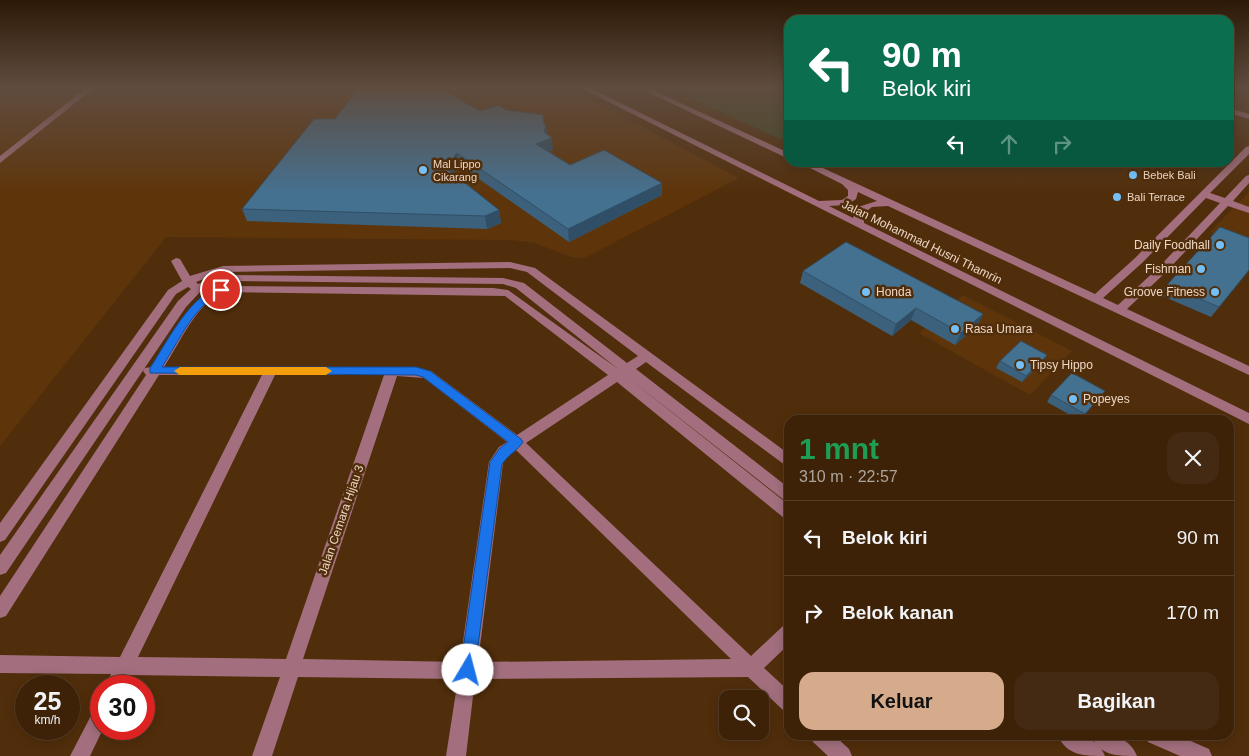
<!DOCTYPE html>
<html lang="id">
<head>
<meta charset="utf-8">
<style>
  body { margin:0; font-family:Helvetica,sans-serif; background:#442a12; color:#f1f3f6; height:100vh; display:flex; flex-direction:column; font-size:19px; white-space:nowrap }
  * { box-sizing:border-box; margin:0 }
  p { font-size:16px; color:#ada49c }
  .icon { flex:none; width:28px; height:28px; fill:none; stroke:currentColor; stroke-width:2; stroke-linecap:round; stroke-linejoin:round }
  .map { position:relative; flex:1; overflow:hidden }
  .side { position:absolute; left:784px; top:415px; width:450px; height:325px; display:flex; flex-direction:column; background:#3d2208; border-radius:15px; box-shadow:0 2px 12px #0003,0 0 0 1px #563f29 }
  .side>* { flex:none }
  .banner { position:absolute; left:784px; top:15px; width:450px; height:152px; border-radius:15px; box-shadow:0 2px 12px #0003,0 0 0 1px #563f29; background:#0b6e4f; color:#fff; overflow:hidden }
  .tools { position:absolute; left:719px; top:690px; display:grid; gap:10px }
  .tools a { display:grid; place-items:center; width:50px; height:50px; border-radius:10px; background:#3d2208; box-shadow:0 2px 12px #0003,0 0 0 1px #563f29; font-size:25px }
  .speed { position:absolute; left:15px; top:675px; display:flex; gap:10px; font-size:25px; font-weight:700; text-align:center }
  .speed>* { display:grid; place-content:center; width:65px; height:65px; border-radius:50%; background:#3d2208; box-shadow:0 2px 12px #0003,0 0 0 1px #563f29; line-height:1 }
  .speed small { font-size:12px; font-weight:400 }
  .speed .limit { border:8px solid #d22; background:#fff; color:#111 }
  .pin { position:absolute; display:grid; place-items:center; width:42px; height:42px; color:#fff; margin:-21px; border:2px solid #fff; border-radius:50%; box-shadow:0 1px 5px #0007 }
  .me { position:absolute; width:55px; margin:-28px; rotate:8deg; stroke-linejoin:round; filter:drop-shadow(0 0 4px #0008) }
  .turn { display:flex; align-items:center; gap:18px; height:105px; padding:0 15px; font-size:22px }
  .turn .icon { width:65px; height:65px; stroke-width:2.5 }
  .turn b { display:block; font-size:35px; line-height:42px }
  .lanes { display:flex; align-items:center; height:48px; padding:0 15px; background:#0003; justify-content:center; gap:25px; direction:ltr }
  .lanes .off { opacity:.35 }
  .round { display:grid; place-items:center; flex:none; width:52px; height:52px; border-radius:15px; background:#442a12 }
  .overview { display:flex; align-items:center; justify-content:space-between; height:85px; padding:0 15px }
  h1 { font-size:30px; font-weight:700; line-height:38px; color:#1e9e55 }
  .primary-button { display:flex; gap:10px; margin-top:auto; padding:10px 15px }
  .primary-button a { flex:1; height:58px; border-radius:15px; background:#d6ab8b; color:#111; font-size:20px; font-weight:700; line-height:58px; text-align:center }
  .primary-button a+a { background:#442a12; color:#f1f3f6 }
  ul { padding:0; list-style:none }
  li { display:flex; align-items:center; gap:15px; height:75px; padding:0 15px; border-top:1px solid #563f29 }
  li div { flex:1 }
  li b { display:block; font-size:19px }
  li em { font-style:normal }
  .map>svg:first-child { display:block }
  .built { fill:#5e350b }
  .green { fill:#404924 }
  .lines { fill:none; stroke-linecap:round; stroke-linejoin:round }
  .minor { fill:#a36f7e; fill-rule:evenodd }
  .wall { fill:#3b617d }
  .shaded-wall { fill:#304f66 }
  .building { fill:#457191; stroke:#304f66 }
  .route { fill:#1a73e8; stroke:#114b97 }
  .slow { fill:#f59e0b }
  .poi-dot { fill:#74c0f6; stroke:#512e0b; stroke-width:2 }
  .labels { text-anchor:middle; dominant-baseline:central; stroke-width:5; stroke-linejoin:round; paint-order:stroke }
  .far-poi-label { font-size:11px; fill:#edd6c4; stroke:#512e0b; text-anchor:start }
  .street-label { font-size:12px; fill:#edd6c4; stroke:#512e0b }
  .poi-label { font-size:12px; fill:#edd6c4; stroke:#512e0b; text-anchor:start }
</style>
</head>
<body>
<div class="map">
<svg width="1249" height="756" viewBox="0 0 1249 756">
  <rect width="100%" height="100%" fill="#512e0b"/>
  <!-- built -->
  <g class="built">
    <path d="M0,88H569L739,178L584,258L571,257L535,243L513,240L166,237L0,446Z"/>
    <path d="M1249,192V247L1210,232Z"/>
    <path d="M963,295L1072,351L1030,395L919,333Z"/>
  </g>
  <!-- green -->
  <path class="green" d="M669,88H789V143Z"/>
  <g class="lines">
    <!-- minor -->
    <g class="minor">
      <path d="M86,88H94L0,163V156Z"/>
      <path d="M581,88H590L819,201L842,200L848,196V190L842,184L798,162H810L1095,294L1134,259L1246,147L1249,146V154L1210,193L1225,198L1246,176L1249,175V183L1233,201L1249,207V213L1228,206L1165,273L1127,309L1249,366V375L888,206L872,207L864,213V223L1249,413V424ZM858,192L877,201L858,207L853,218L829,206L847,205L856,199ZM1206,198L1220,203L1157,269L1118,305L1103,298L1142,263Z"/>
      <path d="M639,88H648L789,153V159Z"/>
      <path d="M1229,108L1249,114V119L1229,113Z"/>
      <path d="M176,258L180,259L190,276L223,266L510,262L535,268L789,454V468L646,362L636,369L789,488V502L784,500L626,376L789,505V520L784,518L617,382L526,443L751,656L783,626L789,624V644L764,668L789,691V713L783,710L748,677L475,679L466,756H446L458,679L298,677L272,756H252L280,677L130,675L124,686H106L111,674L0,673V655L120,657L262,375H159L6,616L0,618V596L146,375L143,371L145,368L152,367C169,341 190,294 221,286L493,288L508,290L618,369L516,288L503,284L224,281L201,291L186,307L6,573L0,575V555L178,301L191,289L188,287L176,294L5,540L0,542V523L168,290L182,281L171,261ZM510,268L527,272L638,356L627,363L524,283L503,278L222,275L198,284L196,282L223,272ZM222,292L505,296L608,375L517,435L431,371L392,367H164C179,344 197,303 222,292ZM275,375H384L286,659L138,657ZM397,376L424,378L507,442L499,447L489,462L460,662L303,659ZM516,450L731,659L478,662L503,463L509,455Z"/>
      <path d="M101,705V729H103L90,756H70L95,708Z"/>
      <path d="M811,735H834L849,749L852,756H828L813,742Z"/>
      <path d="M1058,735C1077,735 1096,735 1105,756C1085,756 1066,756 1058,735Z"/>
      <path d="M1091,735C1110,735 1128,735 1137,756C1117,756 1099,756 1091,735Z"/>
      <path d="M1146,735H1177L1209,749L1212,756H1180L1148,742Z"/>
    </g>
  </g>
  <!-- wall -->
  <g class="wall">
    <path d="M506,110L543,115L544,124L546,125L547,134L553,150L548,152L570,165L662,195L569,242L459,165L453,173L499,210L501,223L487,229L247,221L242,209L480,111Z"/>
    <path d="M1249,270L1211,317L1160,295L1167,285Z"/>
    <path d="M803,271L983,314L977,326L955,345L911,320L892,336L800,283Z"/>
    <path d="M1047,355L1043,361L1022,382L996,368L1000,361Z"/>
    <path d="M1051,395L1100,397L1080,420H1079L1047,402Z"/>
  </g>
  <!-- shaded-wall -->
  <g class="shaded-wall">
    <path d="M546,125L547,136L552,138L553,150L537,156L536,144L544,130Z"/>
    <path d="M457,153L459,165L448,180L446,168Z"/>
    <path d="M662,183V195L569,242L568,229Z"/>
    <path d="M499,210L501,223L487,229L485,216Z"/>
    <path d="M916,308L911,320L892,336L896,324Z"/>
    <path d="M983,314L977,326L955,345L961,333Z"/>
    <path d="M1047,355L1043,361L1022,382L1026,376Z"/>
  </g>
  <!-- building -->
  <g class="building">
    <path d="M358,88H440L480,111L499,105L506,110L543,115V123L546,125L544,132L552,138L536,144L570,165L604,150L662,183L568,229L457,153L446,168L499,210L485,216L242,209L314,119H335Z"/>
    <path d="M1220,227L1249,238V270L1219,307L1167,285Z"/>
    <path d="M846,242L983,314L961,333L916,308L896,324L803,271Z"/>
    <path d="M1021,341L1047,355L1026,376L1000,361Z"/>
    <path d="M1072,373L1105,391L1085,414L1051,395Z"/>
  </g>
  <!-- sky -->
  <linearGradient id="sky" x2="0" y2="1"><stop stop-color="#2d1906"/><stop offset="0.45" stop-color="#5f4c3f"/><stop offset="1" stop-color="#5f4c3f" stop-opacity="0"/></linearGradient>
  <rect width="1249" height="194" fill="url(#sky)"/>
  <!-- route -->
  <path class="route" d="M221,286L224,287V292C195,303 179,341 162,367H416L430,371L521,439L523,442C518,450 508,455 502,464L474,676L468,678L462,676L460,670L490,462L500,448L508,442L423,377L416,375L150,373V368C167,342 190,295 221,286Z"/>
  <!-- slow -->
  <path class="slow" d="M180,367H326L332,371L326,375H180L174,371Z"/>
  <!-- markers -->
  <g class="poi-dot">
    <circle cx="423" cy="170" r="5"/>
    <circle cx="1133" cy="175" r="5"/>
    <circle cx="1117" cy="197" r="5"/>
    <circle cx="1220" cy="245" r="5"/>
    <circle cx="1201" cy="269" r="5"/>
    <circle cx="866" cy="292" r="5"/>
    <circle cx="1215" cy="292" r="5"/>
    <circle cx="955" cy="329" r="5"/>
    <circle cx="1020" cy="365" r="5"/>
    <circle cx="1073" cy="399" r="5"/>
  </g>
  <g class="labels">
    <!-- far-poi labels -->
    <g class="far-poi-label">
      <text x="433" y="164">Mal Lippo<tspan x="433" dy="13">Cikarang</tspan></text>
      <text x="1143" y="175">Bebek Bali</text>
      <text x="1127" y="197">Bali Terrace</text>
    </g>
    <!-- street labels -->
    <g class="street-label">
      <text transform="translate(922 242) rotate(26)">Jalan Mohammad Husni Thamrin</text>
      <text transform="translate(341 520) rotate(-71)">Jalan Cemara Hijau 3</text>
    </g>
    <!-- poi labels -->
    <g class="poi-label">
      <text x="1210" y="245" text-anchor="end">Daily Foodhall</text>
      <text x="1191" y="269" text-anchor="end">Fishman</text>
      <text x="876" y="292">Honda</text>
      <text x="1205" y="292" text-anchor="end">Groove Fitness</text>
      <text x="965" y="329">Rasa Umara</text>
      <text x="1030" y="365">Tipsy Hippo</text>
      <text x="1083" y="399">Popeyes</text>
    </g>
  </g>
</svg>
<div class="tools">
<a><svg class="icon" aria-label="search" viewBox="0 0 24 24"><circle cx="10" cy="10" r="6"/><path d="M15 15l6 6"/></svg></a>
</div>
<div class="speed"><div>25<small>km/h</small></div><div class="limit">30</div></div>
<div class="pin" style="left:221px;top:290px;background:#d93025"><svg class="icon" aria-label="arrive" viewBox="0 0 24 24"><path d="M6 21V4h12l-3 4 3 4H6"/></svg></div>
<svg class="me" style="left:468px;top:670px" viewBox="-20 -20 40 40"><circle r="19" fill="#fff"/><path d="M0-13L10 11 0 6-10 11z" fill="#1a73e8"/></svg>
<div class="banner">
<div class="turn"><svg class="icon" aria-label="left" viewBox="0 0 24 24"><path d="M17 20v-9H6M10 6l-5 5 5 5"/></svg><div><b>90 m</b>Belok kiri</div></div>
<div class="lanes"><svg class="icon" aria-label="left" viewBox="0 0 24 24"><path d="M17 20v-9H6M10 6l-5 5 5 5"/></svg><svg class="icon off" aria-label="ahead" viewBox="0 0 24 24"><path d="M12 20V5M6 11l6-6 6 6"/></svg><svg class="icon off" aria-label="right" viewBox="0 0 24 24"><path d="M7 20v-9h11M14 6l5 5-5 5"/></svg></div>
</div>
<section class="side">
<div class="overview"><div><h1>1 mnt</h1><p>310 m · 22:57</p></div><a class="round"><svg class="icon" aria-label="close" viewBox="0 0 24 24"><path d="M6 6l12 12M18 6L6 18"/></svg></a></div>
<ul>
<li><svg class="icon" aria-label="left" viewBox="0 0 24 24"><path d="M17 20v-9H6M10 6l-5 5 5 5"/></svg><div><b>Belok kiri</b></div><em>90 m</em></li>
<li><svg class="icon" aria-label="right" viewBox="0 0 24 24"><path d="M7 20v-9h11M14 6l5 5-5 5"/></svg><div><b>Belok kanan</b></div><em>170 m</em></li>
</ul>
<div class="primary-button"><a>Keluar</a><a>Bagikan</a></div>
</section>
</div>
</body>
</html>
